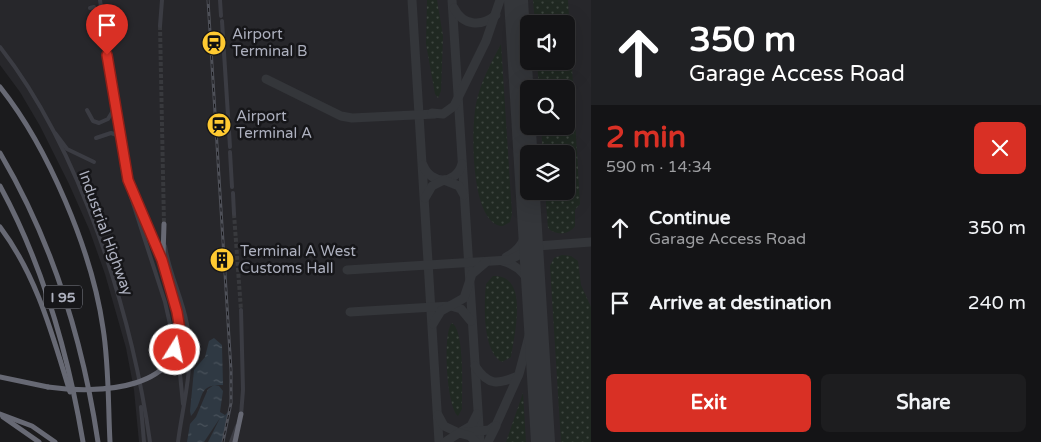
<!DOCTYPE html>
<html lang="en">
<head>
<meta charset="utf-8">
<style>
  body { margin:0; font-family:"Varela Round",sans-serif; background:#1d1d1f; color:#f1f3f6; height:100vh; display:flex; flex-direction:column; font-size:19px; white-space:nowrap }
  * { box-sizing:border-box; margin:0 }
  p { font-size:16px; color:#9d9ea1 }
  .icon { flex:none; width:28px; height:28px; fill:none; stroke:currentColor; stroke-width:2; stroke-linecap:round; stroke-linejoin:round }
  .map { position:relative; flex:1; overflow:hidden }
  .details { display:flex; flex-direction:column; background:#141416; width:450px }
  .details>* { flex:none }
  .hud { background:#202124; color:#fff; overflow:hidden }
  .controls { position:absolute; left:520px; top:15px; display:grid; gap:10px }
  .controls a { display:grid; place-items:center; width:55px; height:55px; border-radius:8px; background:#141416; box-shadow:0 5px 20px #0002,0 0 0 1px #333335; font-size:25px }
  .pin { position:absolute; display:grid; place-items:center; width:42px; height:42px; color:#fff; margin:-51px -21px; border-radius:50% 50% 50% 0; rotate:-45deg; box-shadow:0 0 5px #0007 }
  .pin .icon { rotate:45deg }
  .me { position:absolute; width:55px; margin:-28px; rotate:10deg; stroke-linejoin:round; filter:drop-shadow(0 0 4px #0008) }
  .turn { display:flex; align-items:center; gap:18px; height:105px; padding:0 15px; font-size:22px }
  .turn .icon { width:65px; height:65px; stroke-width:2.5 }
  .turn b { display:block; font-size:35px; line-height:42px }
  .round { display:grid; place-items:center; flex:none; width:52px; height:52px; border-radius:8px; background:#1d1d1f }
  .headline { display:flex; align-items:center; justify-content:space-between; height:85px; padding:0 15px }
  h1 { font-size:30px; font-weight:700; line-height:38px; color:#d93025 }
  .button { display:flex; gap:10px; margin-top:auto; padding:10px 15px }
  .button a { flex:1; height:58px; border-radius:8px; background:#d93025; color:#fff; font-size:20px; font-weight:700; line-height:58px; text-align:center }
  .button a+a { background:#1d1d1f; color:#f1f3f6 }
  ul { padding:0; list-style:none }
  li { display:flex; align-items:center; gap:15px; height:75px; padding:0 15px }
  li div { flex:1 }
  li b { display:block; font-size:19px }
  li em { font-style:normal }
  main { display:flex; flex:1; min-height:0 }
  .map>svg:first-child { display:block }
  .built { fill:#27272b; fill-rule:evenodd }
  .grass { fill:url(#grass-dots) }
  .water { fill:url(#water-ripples) }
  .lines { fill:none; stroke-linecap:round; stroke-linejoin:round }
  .taxiway { stroke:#34363a; stroke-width:9 }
  .runway { stroke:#34363a; stroke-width:24 }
  .tertiary-tunnel { stroke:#38393d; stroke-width:4; stroke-dasharray:4 2; stroke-linecap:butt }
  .tertiary { stroke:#3b3c43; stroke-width:4 }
  .motorway { stroke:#676974; stroke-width:5 }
  .rail-casing { stroke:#4e5058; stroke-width:3 }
  .rail { stroke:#161619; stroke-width:1; stroke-dasharray:4; stroke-linecap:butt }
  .motorway-bridge { stroke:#676974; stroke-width:5 }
  .route-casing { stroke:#8d1f18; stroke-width:12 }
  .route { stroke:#d93025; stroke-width:9 }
  .labels { text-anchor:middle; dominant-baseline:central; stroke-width:5; stroke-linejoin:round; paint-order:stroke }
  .shield { fill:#161619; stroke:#80828c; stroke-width:1 }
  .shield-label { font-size:14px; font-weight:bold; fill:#adb0be }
  .poi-label { font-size:15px; fill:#adb0be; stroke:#161619; text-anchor:start }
  .street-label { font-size:15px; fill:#adb0be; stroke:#161619 }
</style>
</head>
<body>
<main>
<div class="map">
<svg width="591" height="442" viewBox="0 0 591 442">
  <defs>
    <pattern id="grass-dots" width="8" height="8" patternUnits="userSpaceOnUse" patternTransform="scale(1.25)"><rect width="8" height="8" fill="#202922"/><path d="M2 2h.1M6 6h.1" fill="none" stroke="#3e4640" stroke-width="1.8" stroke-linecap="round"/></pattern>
    <pattern id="water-ripples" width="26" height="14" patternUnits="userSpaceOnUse" patternTransform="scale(1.25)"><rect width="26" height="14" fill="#2f3943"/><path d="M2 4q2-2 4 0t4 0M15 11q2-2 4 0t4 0" fill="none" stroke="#4a535c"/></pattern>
  </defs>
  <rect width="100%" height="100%" fill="#1b1b1d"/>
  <!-- built -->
  <path class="built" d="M0,0H591V442H139L134,390L126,348L105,274L89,229L69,184L40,126L20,92L0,65ZM529,24H566V61H529ZM529,89H566V126H529ZM529,154H566V191H529Z"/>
  <!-- grass -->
  <g class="grass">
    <path d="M427,0H437L443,36L441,91L438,98L435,94L426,44Z"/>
    <path d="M533,0H568L580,204L575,210V226C569,235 556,236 548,228L545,191H566V154H543L541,126H566V89H539L537,61H566V24H535Z"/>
    <path d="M501,44L512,214L510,222L503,226C470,225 471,128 476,104C480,83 491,63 501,44Z"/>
    <path d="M562,255L571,256L578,261L581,285L591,307V442H561L550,266L554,258Z"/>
    <path d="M493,276C530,274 514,336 511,357L502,362C482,351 484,304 486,284Z"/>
    <path d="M452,323C465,331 462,393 462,409L458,416C447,408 442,333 452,323Z"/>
    <path d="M523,393L526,442H506Z"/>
  </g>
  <!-- water -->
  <g class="water">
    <path d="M214,338L222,345L223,385C195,384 206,400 191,416L190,411L194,370L205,357L209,341Z"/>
    <path d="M214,385L219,386L223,391L220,412L225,415L228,412L223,442H208L220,418L204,442H187L190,424L196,417L208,389Z"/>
  </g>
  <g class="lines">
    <!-- taxiway -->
    <g class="taxiway">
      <path d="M412,0L439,442"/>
      <path d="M452,0L480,442"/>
      <path d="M454,8C463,26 481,27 496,15"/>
      <path d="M266,79L341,116L352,118L435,114"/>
      <path d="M432,113L443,114L454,106L486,41L500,0"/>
      <path d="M423,165C431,185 456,185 462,164"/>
      <path d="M425,198L432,186L444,180L459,186L464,195"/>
      <path d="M506,257C523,249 527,235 529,217"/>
      <path d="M502,261C521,266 529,278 534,296"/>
      <path d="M347,270L509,260L537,246L591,242"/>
      <path d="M350,312L451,306L461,309L471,321"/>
      <path d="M433,324L441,311L464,298L472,274L486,262"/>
      <path d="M475,366C489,387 498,384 518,376"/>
      <path d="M438,415L444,426L459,433L471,426L477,414"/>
      <path d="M459,433L489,430L496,425L519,374L535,313"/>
      <path d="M445,442L459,433L470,436L476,442"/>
      <path d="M488,442L496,426"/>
    </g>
    <!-- runway -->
    <path class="runway" d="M516,0L543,442"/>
    <!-- tertiary-tunnel -->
    <g class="tertiary-tunnel">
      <path d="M160,26L164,224"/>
      <path d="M234,214L241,310"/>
    </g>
    <!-- tertiary -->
    <g class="tertiary">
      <path d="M100,0L115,107L131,197L165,302L179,364L183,404"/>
      <path d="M220,0L221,16"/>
      <path d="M90,8L94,7L99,21L103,24"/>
      <path d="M222,21L230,147"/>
      <path d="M160,26L162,0"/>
      <path d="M0,47C81,150 132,314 150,442"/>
      <path d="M87,110L93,121L99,123L108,119L114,109"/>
      <path d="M55,133L67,149L94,162"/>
      <path d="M96,138L111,133L120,136"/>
      <path d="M230,152L232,187"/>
      <path d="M233,193L234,214"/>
      <path d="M165,246C169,273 182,297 187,324C195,363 183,403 178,442"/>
      <path d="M241,310L243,390L241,415"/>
      <path d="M141,407L144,442"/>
      <path d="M231,442L237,426"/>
    </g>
    <!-- motorway -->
    <g class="motorway">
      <path d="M0,87C48,147 92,251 103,328C109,365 108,404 110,442"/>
      <path d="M0,153C52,241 83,342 98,442"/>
      <path d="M128,180L162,259L179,319"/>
      <path d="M0,186C43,265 68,353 83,442"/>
      <path d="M0,227C37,276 52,334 70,392"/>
      <path d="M163,256L164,224"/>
      <path d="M0,377L48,387"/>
      <path d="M0,414L32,426L55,442"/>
      <path d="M3,417L39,442"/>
      <path d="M235,442L241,414"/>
    </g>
    <defs>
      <path id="rail" d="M208,0L231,370V403L223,442"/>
    </defs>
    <!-- rail casing -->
    <use href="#rail" class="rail-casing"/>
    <!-- rail -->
    <use href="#rail" class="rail"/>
    <!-- motorway-bridge -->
    <path class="motorway-bridge" d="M48,387C96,394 189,392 179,319"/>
  </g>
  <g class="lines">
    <defs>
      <path id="route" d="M107,55L128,180L162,260L177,312L180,330L175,350"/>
    </defs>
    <!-- route casing -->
    <use href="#route" class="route-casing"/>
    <!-- route -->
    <use href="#route" class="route"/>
  </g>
  <!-- icons -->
  <defs>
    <symbol id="station-disc" viewBox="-11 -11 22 22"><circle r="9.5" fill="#ffca31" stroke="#161619"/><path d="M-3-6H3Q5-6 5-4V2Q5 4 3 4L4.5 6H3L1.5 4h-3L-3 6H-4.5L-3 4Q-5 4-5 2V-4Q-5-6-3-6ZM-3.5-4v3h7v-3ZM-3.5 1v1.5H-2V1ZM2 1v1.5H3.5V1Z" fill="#111"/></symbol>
    <symbol id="building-disc" viewBox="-11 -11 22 22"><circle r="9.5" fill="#ffca31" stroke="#161619"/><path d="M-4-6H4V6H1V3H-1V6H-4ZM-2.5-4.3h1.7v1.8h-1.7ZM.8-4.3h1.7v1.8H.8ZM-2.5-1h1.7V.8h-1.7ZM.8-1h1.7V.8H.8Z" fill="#111"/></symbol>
  </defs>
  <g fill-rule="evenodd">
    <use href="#station-disc" x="200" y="29" width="28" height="28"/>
    <use href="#station-disc" x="205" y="111" width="28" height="28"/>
    <use href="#building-disc" x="208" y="246" width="28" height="28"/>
  </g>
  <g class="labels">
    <!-- shield labels -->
    <rect class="shield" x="44" y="285.5" width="38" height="23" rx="4"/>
    <g class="shield-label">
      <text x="63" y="297">I 95</text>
    </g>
    <!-- poi labels -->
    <g class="poi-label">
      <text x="232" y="34">Airport<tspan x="232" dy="17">Terminal B</tspan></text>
      <text x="236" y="116">Airport<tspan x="236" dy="17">Terminal A</tspan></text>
      <text x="240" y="251">Terminal A West<tspan x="240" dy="17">Customs Hall</tspan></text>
    </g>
    <!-- street labels -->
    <g class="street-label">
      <text transform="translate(106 233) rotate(70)">Industrial Highway</text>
    </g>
  </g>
</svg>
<div class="controls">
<a><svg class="icon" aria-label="sound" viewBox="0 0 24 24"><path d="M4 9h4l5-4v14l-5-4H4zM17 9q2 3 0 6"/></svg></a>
<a><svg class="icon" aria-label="search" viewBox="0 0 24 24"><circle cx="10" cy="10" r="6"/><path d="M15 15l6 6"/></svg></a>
<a><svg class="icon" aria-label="layers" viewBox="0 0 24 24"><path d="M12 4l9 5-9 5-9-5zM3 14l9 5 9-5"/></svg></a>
</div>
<div class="pin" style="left:107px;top:55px;background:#d93025"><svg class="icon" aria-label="arrive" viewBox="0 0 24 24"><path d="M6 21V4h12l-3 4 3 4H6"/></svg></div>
<svg class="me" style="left:175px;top:350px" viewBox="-20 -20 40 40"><circle r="17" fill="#d93025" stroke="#fff" stroke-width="3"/><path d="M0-11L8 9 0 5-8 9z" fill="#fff"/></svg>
</div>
<section class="details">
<div class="hud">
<div class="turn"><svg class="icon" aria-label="ahead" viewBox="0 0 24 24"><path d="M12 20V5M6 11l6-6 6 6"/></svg><div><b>350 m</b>Garage Access Road</div></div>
</div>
<div class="headline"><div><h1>2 min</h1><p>590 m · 14:34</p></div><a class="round" style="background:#d93025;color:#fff"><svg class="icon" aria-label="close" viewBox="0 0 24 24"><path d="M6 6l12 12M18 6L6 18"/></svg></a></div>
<ul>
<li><svg class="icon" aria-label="ahead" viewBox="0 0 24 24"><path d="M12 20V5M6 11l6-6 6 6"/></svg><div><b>Continue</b><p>Garage Access Road</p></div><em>350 m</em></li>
<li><svg class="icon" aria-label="arrive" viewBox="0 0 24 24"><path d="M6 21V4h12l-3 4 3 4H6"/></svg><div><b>Arrive at destination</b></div><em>240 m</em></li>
</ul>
<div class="button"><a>Exit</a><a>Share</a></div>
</section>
</main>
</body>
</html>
